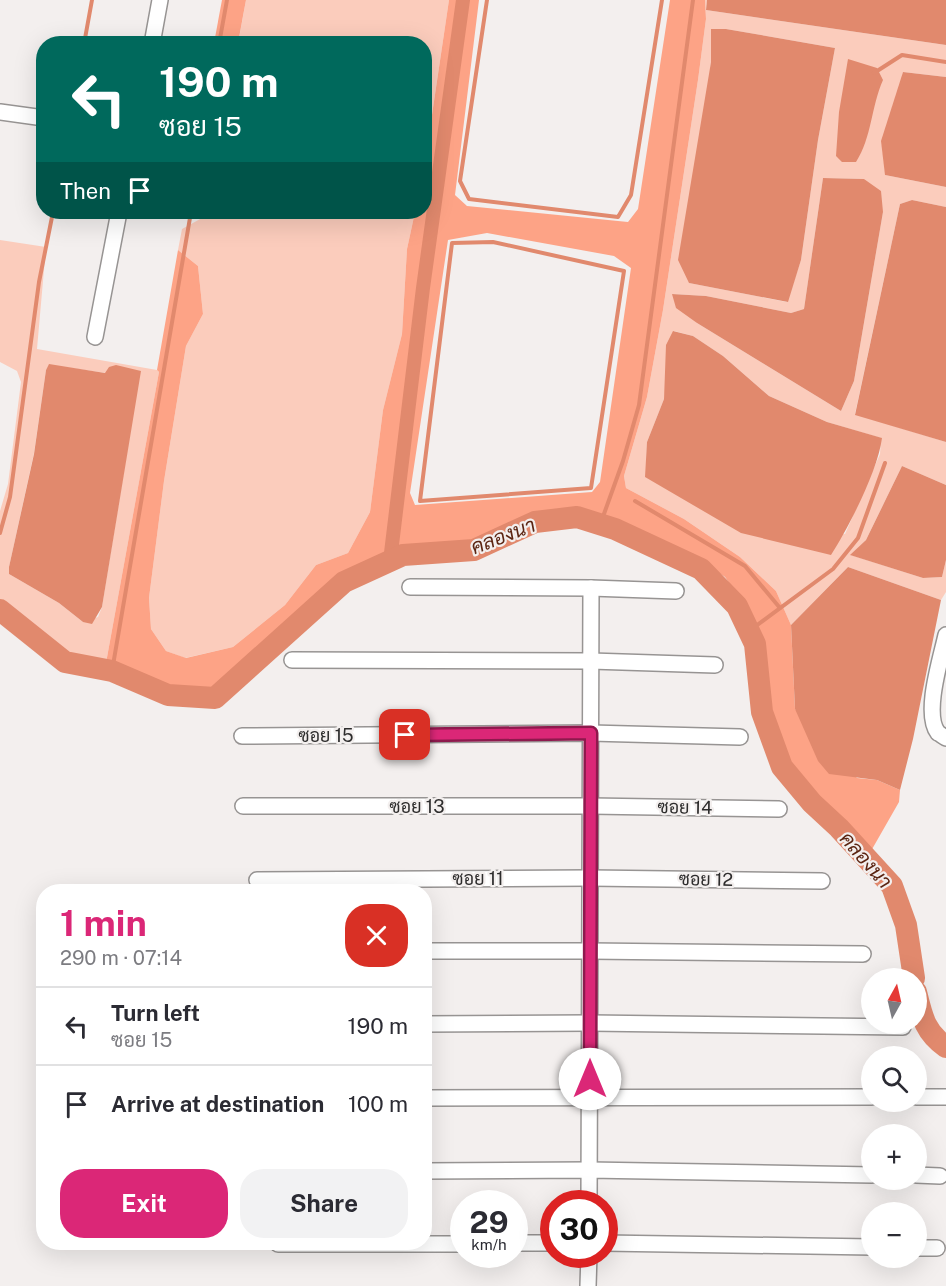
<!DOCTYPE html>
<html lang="en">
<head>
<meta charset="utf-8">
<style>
  body { margin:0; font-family:"Public Sans",Sarabun,sans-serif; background:#f2f2f3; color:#2b2b33; height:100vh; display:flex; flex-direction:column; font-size:22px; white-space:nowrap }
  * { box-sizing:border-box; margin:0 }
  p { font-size:20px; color:#7c7c81 }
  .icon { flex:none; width:33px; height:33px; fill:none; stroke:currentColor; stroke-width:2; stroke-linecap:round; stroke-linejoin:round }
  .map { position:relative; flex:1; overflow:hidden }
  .sheet { position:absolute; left:36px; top:884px; width:396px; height:366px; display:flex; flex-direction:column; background:#fff; border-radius:24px; box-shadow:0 6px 24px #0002 }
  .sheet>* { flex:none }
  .banner { position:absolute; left:36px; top:36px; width:396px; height:183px; border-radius:24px; box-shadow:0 6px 24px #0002; background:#00695c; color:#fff; overflow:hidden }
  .needle { width:39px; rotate:8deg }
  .buttons { position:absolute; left:861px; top:968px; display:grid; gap:12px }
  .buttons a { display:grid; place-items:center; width:66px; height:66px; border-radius:50%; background:#fff; box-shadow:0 6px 24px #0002; font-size:30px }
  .speed { position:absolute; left:450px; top:1190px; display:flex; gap:12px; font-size:30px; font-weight:700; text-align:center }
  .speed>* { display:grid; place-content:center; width:78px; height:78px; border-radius:50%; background:#fff; box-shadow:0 6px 24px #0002; line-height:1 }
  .speed small { font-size:15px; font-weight:400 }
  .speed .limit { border:9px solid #d22; background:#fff; color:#111 }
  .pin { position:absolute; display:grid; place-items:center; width:51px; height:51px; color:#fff; margin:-26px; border-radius:12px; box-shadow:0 3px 9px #0006 }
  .me { position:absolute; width:66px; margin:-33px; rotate:0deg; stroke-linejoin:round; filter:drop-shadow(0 0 4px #0008) }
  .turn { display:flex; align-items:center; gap:21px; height:126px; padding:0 24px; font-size:27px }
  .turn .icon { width:78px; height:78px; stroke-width:2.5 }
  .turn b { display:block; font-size:42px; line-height:51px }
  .then { display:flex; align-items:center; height:57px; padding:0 24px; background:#0003; gap:12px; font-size:22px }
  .round { display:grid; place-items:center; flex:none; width:63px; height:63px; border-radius:24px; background:#f2f2f3 }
  .headline { display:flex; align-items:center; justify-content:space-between; height:102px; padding:0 24px }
  h1 { font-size:36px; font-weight:700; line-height:45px; color:#db2777 }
  .primary-button { display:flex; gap:12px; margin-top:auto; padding:12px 24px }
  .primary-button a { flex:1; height:69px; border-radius:24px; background:#db2777; color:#fff; font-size:24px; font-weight:700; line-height:69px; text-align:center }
  .primary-button a+a { background:#f2f2f3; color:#2b2b33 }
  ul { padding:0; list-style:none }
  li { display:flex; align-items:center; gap:18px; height:78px; padding:0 24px; border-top:2px solid #e1e1e2 }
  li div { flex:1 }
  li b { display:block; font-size:22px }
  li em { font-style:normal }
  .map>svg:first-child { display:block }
  .green { fill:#fbccbc; fill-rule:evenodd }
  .forest { fill:#fda386; fill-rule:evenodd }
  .water { fill:#e1896d }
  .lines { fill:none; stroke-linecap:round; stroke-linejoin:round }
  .stream { stroke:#e1896d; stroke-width:4 }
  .canal { stroke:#e1896d; stroke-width:14 }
  .river { stroke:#e1896d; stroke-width:22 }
  .minor-casing { stroke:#979493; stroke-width:18 }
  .minor { stroke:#fff; stroke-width:15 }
  .route-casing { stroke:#8e194d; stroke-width:15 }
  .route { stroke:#db2777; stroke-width:10 }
  .labels { text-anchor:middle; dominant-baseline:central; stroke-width:4.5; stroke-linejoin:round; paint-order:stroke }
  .street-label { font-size:18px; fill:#2d2c2c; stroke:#f3efee }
  .water-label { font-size:20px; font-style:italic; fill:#5c2512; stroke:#f3efee }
</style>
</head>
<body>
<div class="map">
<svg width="946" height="1286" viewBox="0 0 946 1286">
  <rect width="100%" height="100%" fill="#f3efee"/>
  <!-- green -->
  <g class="green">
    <path d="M246,0H449L425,162L424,44H238Z"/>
    <path d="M705,0H707L706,10L946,45V77L903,72L885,175L946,187V207L912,200L900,204L855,414L946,442V485L902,466L866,540L851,555L923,578L942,577L946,560V592L941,600L848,567L791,625L776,591L740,557L684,519L626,488L624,476L647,397L663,310L698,80L706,19ZM726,29L835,48L818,140L801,260L787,302L689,283L711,62V30ZM823,178L864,179L883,212L854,381L841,411L697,323L672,294L706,296L791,313L804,309ZM674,331L693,336L723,356L769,396L827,422L881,438L880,454L845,534L672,491L646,477L647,442L664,399Z"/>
    <path d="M204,212H415L407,249L402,334L383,410L370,512L348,553L316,565L285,605L233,647L185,658L166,651L151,629L149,598L164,481L186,346L203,314L198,266L178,250L182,229L202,218Z"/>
    <path d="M0,240L46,247L37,349L157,370L159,372L106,663H91L69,654L0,600V511L8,484L21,382L17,371L0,362ZM49,365L106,373L140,371L102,607L98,617L83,622L59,603L9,574V567L34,453L46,370Z"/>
  </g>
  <!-- forest -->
  <g class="forest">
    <path d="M222,0H246L238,43H214Z"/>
    <path d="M449,0H479L455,195L467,206L628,222L638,209L670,0H705L706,19L698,80L663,310L647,397L624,476L626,488L684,519L740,557L776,591L791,625L795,709L857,778L877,780L900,790L899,802L871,851L843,825L785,760L771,711L764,640L744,604L725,577L698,558L614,518L574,511L525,520L481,541L460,547L405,550L345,575L215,691H177L106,663L159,372L157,370L178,250L198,266L203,314L186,346L164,481L149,598L151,629L166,651L186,658L233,647L285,605L316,565L348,553L370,512L383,410L402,334L407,249L415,212H424L425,162ZM487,233L614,256L631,268L600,482L592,492L415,505L410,493L448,240Z"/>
  </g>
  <!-- water -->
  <g class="water">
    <path d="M707,0H946V45L706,10Z"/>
    <path d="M711,29H726L835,48L818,140L801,260L788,302L689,283L678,260L711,62Z"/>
    <path d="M848,59L877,68L883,80C871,107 872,137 856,162H842L836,156L839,112Z"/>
    <path d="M903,72L946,77V187L885,175L881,141Z"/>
    <path d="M823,178L864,179L881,191L883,212L854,381L841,411L697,323L676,308L672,294L706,296L791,313L804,309Z"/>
    <path d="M912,200L946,207V442L855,415L900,204Z"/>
    <path d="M673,331L693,336L723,356L769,396L827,422L882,438C878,470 849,527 831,555L741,533L645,477L647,442L664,399L666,345Z"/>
    <path d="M49,364L105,373L109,367L116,365L141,371L102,607L92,624L83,622L59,603L9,574V567L34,454L46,370Z"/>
    <path d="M902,466L946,485V560L942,577L923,578L850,555L866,540Z"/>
    <path d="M848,567L941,600L913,739L900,790L877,780L829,774L818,761L795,709L791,625Z"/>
  </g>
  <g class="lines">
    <!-- stream -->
    <g class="stream">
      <path d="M487,0L460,181L469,199L618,217L631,195L662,0"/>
      <path d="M84,44L92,0"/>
      <path d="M219,44L227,0"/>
      <path d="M874,73L902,55L946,62"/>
      <path d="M493,242L624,271L591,488L420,501L452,243Z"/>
      <path d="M635,501L745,566L780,608"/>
      <path d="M600,525L623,461L639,405L693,0"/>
      <path d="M0,533L10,497L39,282L53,212"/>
      <path d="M749,631L833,569L858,538L885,463"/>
      <path d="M112,671L191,212"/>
    </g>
    <!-- canal -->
    <path class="canal" d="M390,561L423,288L463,0"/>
    <!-- river -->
    <g class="river">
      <path d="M0,610L65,662L112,671L168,695L215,698L344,582L403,555L474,550L535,522L577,517L615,529L701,569L737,606L755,644L762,712L782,767L812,803L839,828L892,886L906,925L914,978"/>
      <path d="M916,992C922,1017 925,1032 946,1047"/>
    </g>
    <defs>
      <g id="minor">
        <path d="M152,44L160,0"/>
        <path d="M0,112L44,118"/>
        <path d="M95,337L119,212"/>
        <path d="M410,587L591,588L676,591"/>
        <path d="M946,635C941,658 923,714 938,733C939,733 945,738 946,738"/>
        <path d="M292,660L591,661L715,665"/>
        <path d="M242,736L591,733L740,737"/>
        <path d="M243,806H591L779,809"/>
        <path d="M257,880L590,878L822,881"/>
        <path d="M424,951H590L863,954"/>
        <path d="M424,1024L590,1023L903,1027"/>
        <path d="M916,1097H946"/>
        <path d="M424,1098L872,1097"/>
        <path d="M424,1171L589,1170L872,1175"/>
        <path d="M916,1175L940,1176"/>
        <path d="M589,1203L591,588"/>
        <path d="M514,1243H554"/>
        <path d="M604,1243L872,1247"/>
        <path d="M278,1244H464"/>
        <path d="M916,1248H937"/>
        <path d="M588,1286L589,1254"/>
      </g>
    </defs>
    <!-- minor casing -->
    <use href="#minor" class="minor-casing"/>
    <!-- minor -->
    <use href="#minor" class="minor"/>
  </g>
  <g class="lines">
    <defs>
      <path id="route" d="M405,735L591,733L590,1079"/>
    </defs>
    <!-- route casing -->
    <use href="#route" class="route-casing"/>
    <!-- route -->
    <use href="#route" class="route"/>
  </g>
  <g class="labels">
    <!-- street labels -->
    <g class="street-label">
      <text x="326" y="735">ซอย 15</text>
      <text x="417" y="806">ซอย 13</text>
      <text transform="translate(685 807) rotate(1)">ซอย 14</text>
      <text x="478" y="878">ซอย 11</text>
      <text transform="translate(706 879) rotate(1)">ซอย 12</text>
    </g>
    <!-- water labels -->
    <g class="water-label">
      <text transform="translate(503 536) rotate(-21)">คลองนา</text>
      <text transform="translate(866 860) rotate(49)">คลองนา</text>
    </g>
  </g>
</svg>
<div class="buttons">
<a><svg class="needle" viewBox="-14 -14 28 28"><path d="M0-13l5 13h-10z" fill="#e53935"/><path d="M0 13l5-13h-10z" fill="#7c7c81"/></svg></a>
<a><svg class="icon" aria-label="search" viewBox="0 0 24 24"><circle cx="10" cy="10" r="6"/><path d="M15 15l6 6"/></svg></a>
<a>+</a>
<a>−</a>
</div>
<div class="speed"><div>29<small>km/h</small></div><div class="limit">30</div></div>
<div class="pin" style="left:405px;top:735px;background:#d93025"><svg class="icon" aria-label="arrive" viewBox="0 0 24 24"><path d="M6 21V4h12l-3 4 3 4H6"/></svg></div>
<svg class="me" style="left:590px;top:1079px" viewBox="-20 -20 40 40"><circle r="19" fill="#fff"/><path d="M0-13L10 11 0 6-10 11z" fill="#db2777"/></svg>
<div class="banner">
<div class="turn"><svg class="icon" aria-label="left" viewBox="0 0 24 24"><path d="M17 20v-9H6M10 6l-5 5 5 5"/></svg><div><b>190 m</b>ซอย 15</div></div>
<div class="then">Then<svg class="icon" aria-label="arrive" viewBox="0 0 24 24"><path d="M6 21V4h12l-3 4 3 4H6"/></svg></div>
</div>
<section class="sheet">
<div class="headline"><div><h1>1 min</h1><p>290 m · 07:14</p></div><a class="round" style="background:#d93025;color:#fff"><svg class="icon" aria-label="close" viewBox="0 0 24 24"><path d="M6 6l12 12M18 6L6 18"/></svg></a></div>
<ul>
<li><svg class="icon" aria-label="left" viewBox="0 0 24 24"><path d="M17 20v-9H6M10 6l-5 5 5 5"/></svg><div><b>Turn left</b><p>ซอย 15</p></div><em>190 m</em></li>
<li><svg class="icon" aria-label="arrive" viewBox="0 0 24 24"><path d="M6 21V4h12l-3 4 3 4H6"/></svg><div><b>Arrive at destination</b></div><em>100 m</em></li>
</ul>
<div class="primary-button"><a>Exit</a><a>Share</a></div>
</section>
</div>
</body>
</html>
